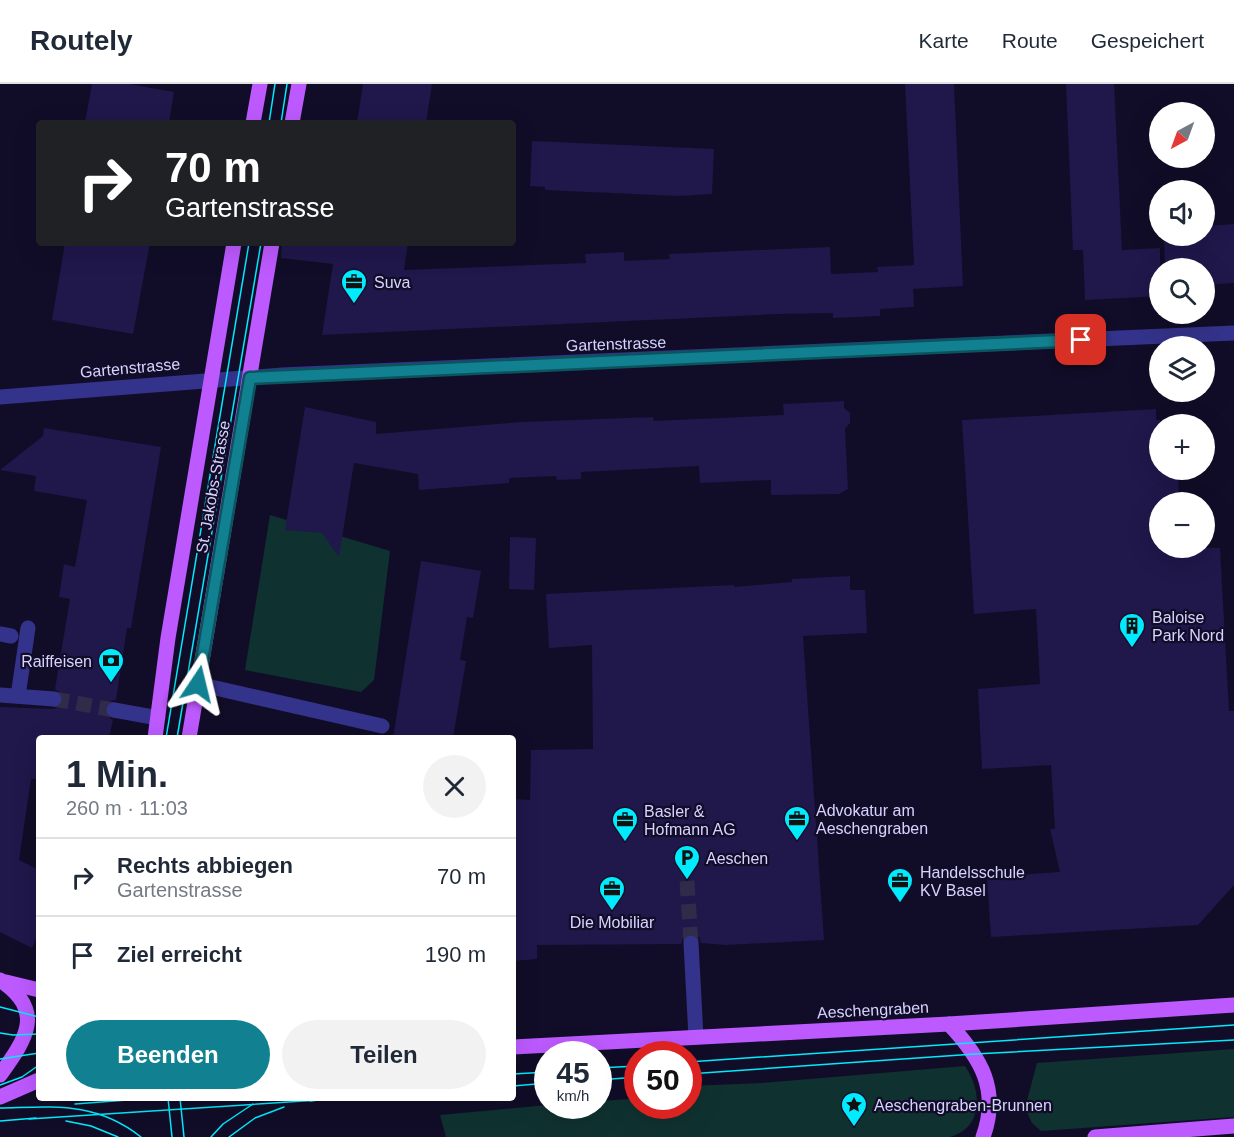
<!DOCTYPE html>
<html lang="de">
<head>
<meta charset="utf-8">
<style>
  body { margin:0; font-family:Arial,sans-serif; background:#f2f2f3; color:#1f2937; height:100vh; display:flex; flex-direction:column; font-size:22px; white-space:nowrap }
  * { box-sizing:border-box; margin:0 }
  p { font-size:20px; color:#747a83 }
  .icon { flex:none; width:33px; height:33px; fill:none; stroke:currentColor; stroke-width:2; stroke-linecap:round; stroke-linejoin:round }
  .map { position:relative; flex:1; overflow:hidden }
  .details { position:absolute; left:36px; top:651px; width:480px; height:366px; display:flex; flex-direction:column; background:#fff; border-radius:6px; box-shadow:0 6px 24px #0002 }
  .details>* { flex:none }
  .hud { position:absolute; left:36px; top:36px; width:480px; height:126px; border-radius:6px; box-shadow:0 6px 24px #0002; background:#202124; color:#fff; overflow:hidden }
  .needle { width:39px; rotate:221deg }
  .fabs { position:absolute; left:1149px; top:18px; display:grid; gap:12px }
  .fabs a { display:grid; place-items:center; width:66px; height:66px; border-radius:50%; background:#fff; box-shadow:0 6px 24px #0002; font-size:30px }
  .speed { position:absolute; left:534px; top:957px; display:flex; gap:12px; font-size:30px; font-weight:700; text-align:center }
  .speed>* { display:grid; place-content:center; width:78px; height:78px; border-radius:50%; background:#fff; box-shadow:0 6px 24px #0002; line-height:1 }
  .speed small { font-size:15px; font-weight:400 }
  .speed .limit { border:9px solid #d22; background:#fff; color:#111 }
  .pin { position:absolute; display:grid; place-items:center; width:51px; height:51px; color:#fff; margin:-26px; border-radius:12px; box-shadow:0 3px 9px #0006 }
  .me { position:absolute; width:66px; margin:-33px; rotate:10deg; stroke-linejoin:round; filter:drop-shadow(0 0 4px #0008) }
  .turn { display:flex; align-items:center; gap:21px; height:126px; padding:0 30px; font-size:27px }
  .turn .icon { width:78px; height:78px; stroke-width:2.5 }
  .turn b { display:block; font-size:42px; line-height:51px }
  .round { display:grid; place-items:center; flex:none; width:63px; height:63px; border-radius:32px; background:#f2f2f3 }
  .headline { display:flex; align-items:center; justify-content:space-between; height:102px; padding:0 30px }
  h1 { font-size:36px; font-weight:700; line-height:45px }
  .action { display:flex; gap:12px; margin-top:auto; padding:12px 30px }
  .action a { flex:1; height:69px; border-radius:36px; background:#118191; color:#fff; font-size:24px; font-weight:700; line-height:69px; text-align:center }
  .action a+a { background:#f2f2f3; color:#1f2937 }
  ul { padding:0; list-style:none }
  li { display:flex; align-items:center; gap:18px; height:78px; padding:0 30px; border-top:2px solid #e0e1e3 }
  li div { flex:1 }
  li b { display:block; font-size:22px }
  li em { font-style:normal }
  header { display:flex; align-items:center; gap:36px; box-sizing:border-box; height:84px; padding:0 30px; background:#fff; border-bottom:2px solid #e0e1e3 }
  header strong { font-size:28px }
  nav { display:flex; gap:33px; margin-inline-start:auto; font-size:21px }
  .map>svg:first-child { display:block }
  .green { fill:#0f3230 }
  .building { fill:#20174b }
  .lines { fill:none; stroke-linecap:round; stroke-linejoin:round }
  .minor-tunnel { stroke:#2f2b48; stroke-width:15; stroke-dasharray:15 8; stroke-linecap:butt }
  .minor { stroke:#34338b; stroke-width:15 }
  .major { stroke:#bd5aff; stroke-width:15 }
  .tram { stroke:#00ecfe; stroke-width:1.5 }
  .route-casing { stroke:#0b545e; stroke-width:15 }
  .route { stroke:#118191; stroke-width:10 }
  .labels { text-anchor:middle; dominant-baseline:central; stroke-width:4.5; stroke-linejoin:round; paint-order:stroke }
  .poi-label { font-size:16px; fill:#d7d3ff; stroke:#110d28; text-anchor:start }
  .street-label { font-size:16px; fill:#d7d3ff; stroke:#110d28 }
</style>
</head>
<body>
<header>
<strong>Routely</strong>
<nav><a>Karte</a><a>Route</a><a>Gespeichert</a></nav>
</header>
<div class="map">
<svg width="1234" height="1053" viewBox="0 0 1234 1053">
  <rect width="100%" height="100%" fill="#110d28"/>
  <!-- green -->
  <g class="green">
    <path d="M270,431L390,467L374,596L361,608L245,586Z"/>
    <path d="M1234,965V1033L1041,1047L1032,1039L1025,1024L1037,979Z"/>
    <path d="M965,982C982,1007 984,1043 950,1053H446L440,1031L547,1021L598,1022L599,1017L630,1015L637,1008L638,1022H688L689,1002L762,999Z"/>
  </g>
  <!-- building -->
  <g class="building">
    <path d="M92,0H129L174,8L169,39H85Z"/>
    <path d="M363,0H432L426,39H357Z"/>
    <path d="M905,0H954L963,202L913,205L914,223L880,225V232L833,234V229L778,230L322,251L333,180L281,174L282,159H408L404,186L586,179L585,170L624,168V177L670,175L669,170L830,163L831,190L878,188L877,183L914,181Z"/>
    <path d="M1066,0H1114L1122,166L1160,164V212L1085,216L1083,166H1073Z"/>
    <path d="M532,57L714,65L712,110L678,112L545,106V103L530,102Z"/>
    <path d="M1234,140V199L1204,201V184H1165L1164,152H1204V142Z"/>
    <path d="M65,159H150L133,250L52,236Z"/>
    <path d="M844,317V324L850,329V339L845,345L848,405L839,410L771,411V396L700,399L699,382L581,388V395L557,396L556,392L509,394V399L419,406L418,390L354,379L339,473L322,449L285,446L305,323L376,338V350L522,338L653,333L654,337L784,331L783,320Z"/>
    <path d="M1156,325V336H1160V386H1178L1179,418H1160V464H1220L1229,627H1234V801L1198,841L991,853L987,793L1060,788L1050,745H1055L1051,681L982,685L978,605L1040,600L1036,525L974,530L962,336Z"/>
    <path d="M44,344L161,363L131,544H127L116,616L110,617L105,624V630L113,636L109,654H39V695H31L19,776L39,786V848L32,864L0,848V623L54,625L62,620V610L55,605L70,515L59,513L64,480L75,483L87,416L34,407L36,392L0,386L43,352Z"/>
    <path d="M510,453L536,454L534,506L509,505Z"/>
    <path d="M421,477L481,487L473,534L467,533L460,576L466,577L453,654H393Z"/>
    <path d="M850,492V506H865L867,549L803,552L824,856L726,861L701,859L699,853L690,849L683,854L681,860L537,861V875L513,877V715L530,716L531,666L593,665L592,561L549,564L546,510L734,501V503L792,498V495Z"/>
  </g>
  <g class="lines">
    <!-- minor-tunnel -->
    <g class="minor-tunnel">
      <path d="M54,615L114,626"/>
      <path d="M687,797L691,859"/>
    </g>
    <!-- minor -->
    <g class="minor">
      <path d="M0,313L282,291L1234,249"/>
      <path d="M0,550L11,552"/>
      <path d="M198,600L382,642"/>
      <path d="M0,611L54,615"/>
      <path d="M18,612L28,544"/>
      <path d="M114,626L158,634"/>
      <path d="M691,859L696,953"/>
    </g>
    <!-- major -->
    <g class="major">
      <path d="M253,39L260,0"/>
      <path d="M292,39L299,0"/>
      <path d="M155,654L168,554L234,159"/>
      <path d="M189,654L272,159"/>
      <path d="M6,898L39,906"/>
      <path d="M949,940C981,974 1000,1006 983,1053"/>
      <path d="M513,963L949,940L1234,921"/>
      <path d="M0,991C26,955 46,927 0,896"/>
      <path d="M0,1013L39,996"/>
      <path d="M1095,1053L1234,1042"/>
    </g>
    <!-- tram -->
    <g class="tram">
      <path d="M269,39L275,0"/>
      <path d="M281,39L287,0"/>
      <path d="M166,654L249,159"/>
      <path d="M177,654L261,159"/>
      <path d="M0,923L39,933"/>
      <path d="M0,949L13,951L39,950"/>
      <path d="M0,975L39,969"/>
      <path d="M688,978L1234,941"/>
      <path d="M598,984L638,982"/>
      <path d="M513,990L548,988"/>
      <path d="M688,990L975,970L1234,956"/>
      <path d="M598,996L638,993"/>
      <path d="M0,1001L22,993L39,981"/>
      <path d="M513,1002L548,999"/>
      <path d="M168,1014L172,1053"/>
      <path d="M180,1014L184,1053"/>
      <path d="M310,1017L336,1014"/>
      <path d="M75,1020L153,1014"/>
      <path d="M0,1024C54,1023 95,1017 141,1053"/>
      <path d="M29,1035L319,1016"/>
      <path d="M0,1037L36,1034"/>
      <path d="M66,1037L91,1042L118,1053"/>
      <path d="M211,1053L223,1040L253,1020"/>
      <path d="M229,1053L255,1034L284,1023"/>
    </g>
  </g>
  <g class="lines">
    <defs>
      <path id="route" d="M198,600L250,294L1081,256"/>
    </defs>
    <!-- route casing -->
    <use href="#route" class="route-casing"/>
    <!-- route -->
    <use href="#route" class="route"/>
  </g>
  <!-- icons -->
  <defs>
    <symbol id="office-pin" viewBox="-11 -11 22 30"><path d="M0 17L-7.5 6A9.5 9.5 0 1 1 7.5 6Z" fill="#00ecfe" stroke="#110d28"/><path d="M-6-3h4V-5.5h4V-3h4V5H-6ZM-1-4.5V-3h2v-1.5ZM-6 0V1H6V0Z" fill="#111"/></symbol>
    <symbol id="building-pin" viewBox="-11 -11 22 30"><path d="M0 17L-7.5 6A9.5 9.5 0 1 1 7.5 6Z" fill="#00ecfe" stroke="#110d28"/><path d="M-4-6H4V6H1V3H-1V6H-4ZM-2.5-4.3h1.7v1.8h-1.7ZM.8-4.3h1.7v1.8H.8ZM-2.5-1h1.7V.8h-1.7ZM.8-1h1.7V.8H.8Z" fill="#111"/></symbol>
    <symbol id="bank-pin" viewBox="-11 -11 22 30"><path d="M0 17L-7.5 6A9.5 9.5 0 1 1 7.5 6Z" fill="#00ecfe" stroke="#110d28"/><path d="M-6-4H6V4H-6ZM0-2.3a2.3 2.3 0 1 0 0 4.6a2.3 2.3 0 1 0 0-4.6Z" fill="#111"/></symbol>
    <symbol id="parking-pin" viewBox="-11 -11 22 30"><path d="M0 17L-7.5 6A9.5 9.5 0 1 1 7.5 6Z" fill="#00ecfe" stroke="#110d28"/><path d="M-3.5-5.5H1a3.5 3.5 0 0 1 0 7H-1V5.5H-3.5ZM-1-3.4V-.6H.8a1.4 1.4 0 0 0 0-2.8Z" fill="#111"/></symbol>
    <symbol id="sight-pin" viewBox="-11 -11 22 30"><path d="M0 17L-7.5 6A9.5 9.5 0 1 1 7.5 6Z" fill="#00ecfe" stroke="#110d28"/><path d="M0-6L1.8-2.2L6-1.7L2.9 1.2L3.7 5.4L0 3.3L-3.7 5.4L-2.9 1.2L-6-1.7L-1.8-2.2Z" fill="#111"/></symbol>
  </defs>
  <g fill-rule="evenodd">
    <use href="#office-pin" x="339" y="183" width="30" height="40"/>
    <use href="#building-pin" x="1117" y="527" width="30" height="40"/>
    <use href="#bank-pin" x="96" y="562" width="30" height="40"/>
    <use href="#office-pin" x="782" y="720" width="30" height="40"/>
    <use href="#office-pin" x="610" y="721" width="30" height="40"/>
    <use href="#parking-pin" x="672" y="759" width="30" height="40"/>
    <use href="#office-pin" x="885" y="782" width="30" height="40"/>
    <use href="#office-pin" x="597" y="790" width="30" height="40"/>
    <use href="#sight-pin" x="839" y="1006" width="30" height="40"/>
  </g>
  <g class="labels">
    <!-- poi labels -->
    <g class="poi-label">
      <text x="374" y="198">Suva</text>
      <text x="1152" y="533">Baloise<tspan x="1152" dy="18">Park Nord</tspan></text>
      <text x="92" y="577" text-anchor="end">Raiffeisen</text>
      <text x="816" y="726">Advokatur am<tspan x="816" dy="18">Aeschengraben</tspan></text>
      <text x="644" y="727">Basler &amp;<tspan x="644" dy="18">Hofmann AG</tspan></text>
      <text x="706" y="774">Aeschen</text>
      <text x="920" y="788">Handelsschule<tspan x="920" dy="18">KV Basel</tspan></text>
      <text x="612" y="838" text-anchor="middle">Die Mobiliar</text>
      <text x="874" y="1021">Aeschengraben-Brunnen</text>
    </g>
    <!-- street labels -->
    <g class="street-label">
      <text transform="translate(616 260) rotate(-2)">Gartenstrasse</text>
      <text transform="translate(130 284) rotate(-5)">Gartenstrasse</text>
      <text transform="translate(213 403) rotate(-80)">St. Jakobs-Strasse</text>
      <text transform="translate(873 926) rotate(-3)">Aeschengraben</text>
    </g>
  </g>
</svg>
<div class="fabs">
<a><svg class="needle" viewBox="-14 -14 28 28"><path d="M0-13l5 13h-10z" fill="#e53935"/><path d="M0 13l5-13h-10z" fill="#747a83"/></svg></a>
<a><svg class="icon" aria-label="sound" viewBox="0 0 24 24"><path d="M4 9h4l5-4v14l-5-4H4zM17 9q2 3 0 6"/></svg></a>
<a><svg class="icon" aria-label="search" viewBox="0 0 24 24"><circle cx="10" cy="10" r="6"/><path d="M15 15l6 6"/></svg></a>
<a><svg class="icon" aria-label="layers" viewBox="0 0 24 24"><path d="M12 4l9 5-9 5-9-5zM3 14l9 5 9-5"/></svg></a>
<a>+</a>
<a>−</a>
</div>
<div class="speed"><div>45<small>km/h</small></div><div class="limit">50</div></div>
<div class="pin" style="left:1081px;top:256px;background:#d93025"><svg class="icon" aria-label="arrive" viewBox="0 0 24 24"><path d="M6 21V4h12l-3 4 3 4H6"/></svg></div>
<svg class="me" style="left:198px;top:600px" viewBox="-20 -20 40 40"><path d="M0-17L14 15 0 8-14 15z" fill="#118191" stroke="#fff" stroke-width="4"/></svg>
<div class="hud">
<div class="turn"><svg class="icon" aria-label="right" viewBox="0 0 24 24"><path d="M7 20v-9h11M14 6l5 5-5 5"/></svg><div><b>70 m</b>Gartenstrasse</div></div>
</div>
<section class="details">
<div class="headline"><div><h1>1 Min.</h1><p>260 m · 11:03</p></div><a class="round"><svg class="icon" aria-label="close" viewBox="0 0 24 24"><path d="M6 6l12 12M18 6L6 18"/></svg></a></div>
<ul>
<li><svg class="icon" aria-label="right" viewBox="0 0 24 24"><path d="M7 20v-9h11M14 6l5 5-5 5"/></svg><div><b>Rechts abbiegen</b><p>Gartenstrasse</p></div><em>70 m</em></li>
<li><svg class="icon" aria-label="arrive" viewBox="0 0 24 24"><path d="M6 21V4h12l-3 4 3 4H6"/></svg><div><b>Ziel erreicht</b></div><em>190 m</em></li>
</ul>
<div class="action"><a>Beenden</a><a>Teilen</a></div>
</section>
</div>
</body>
</html>
